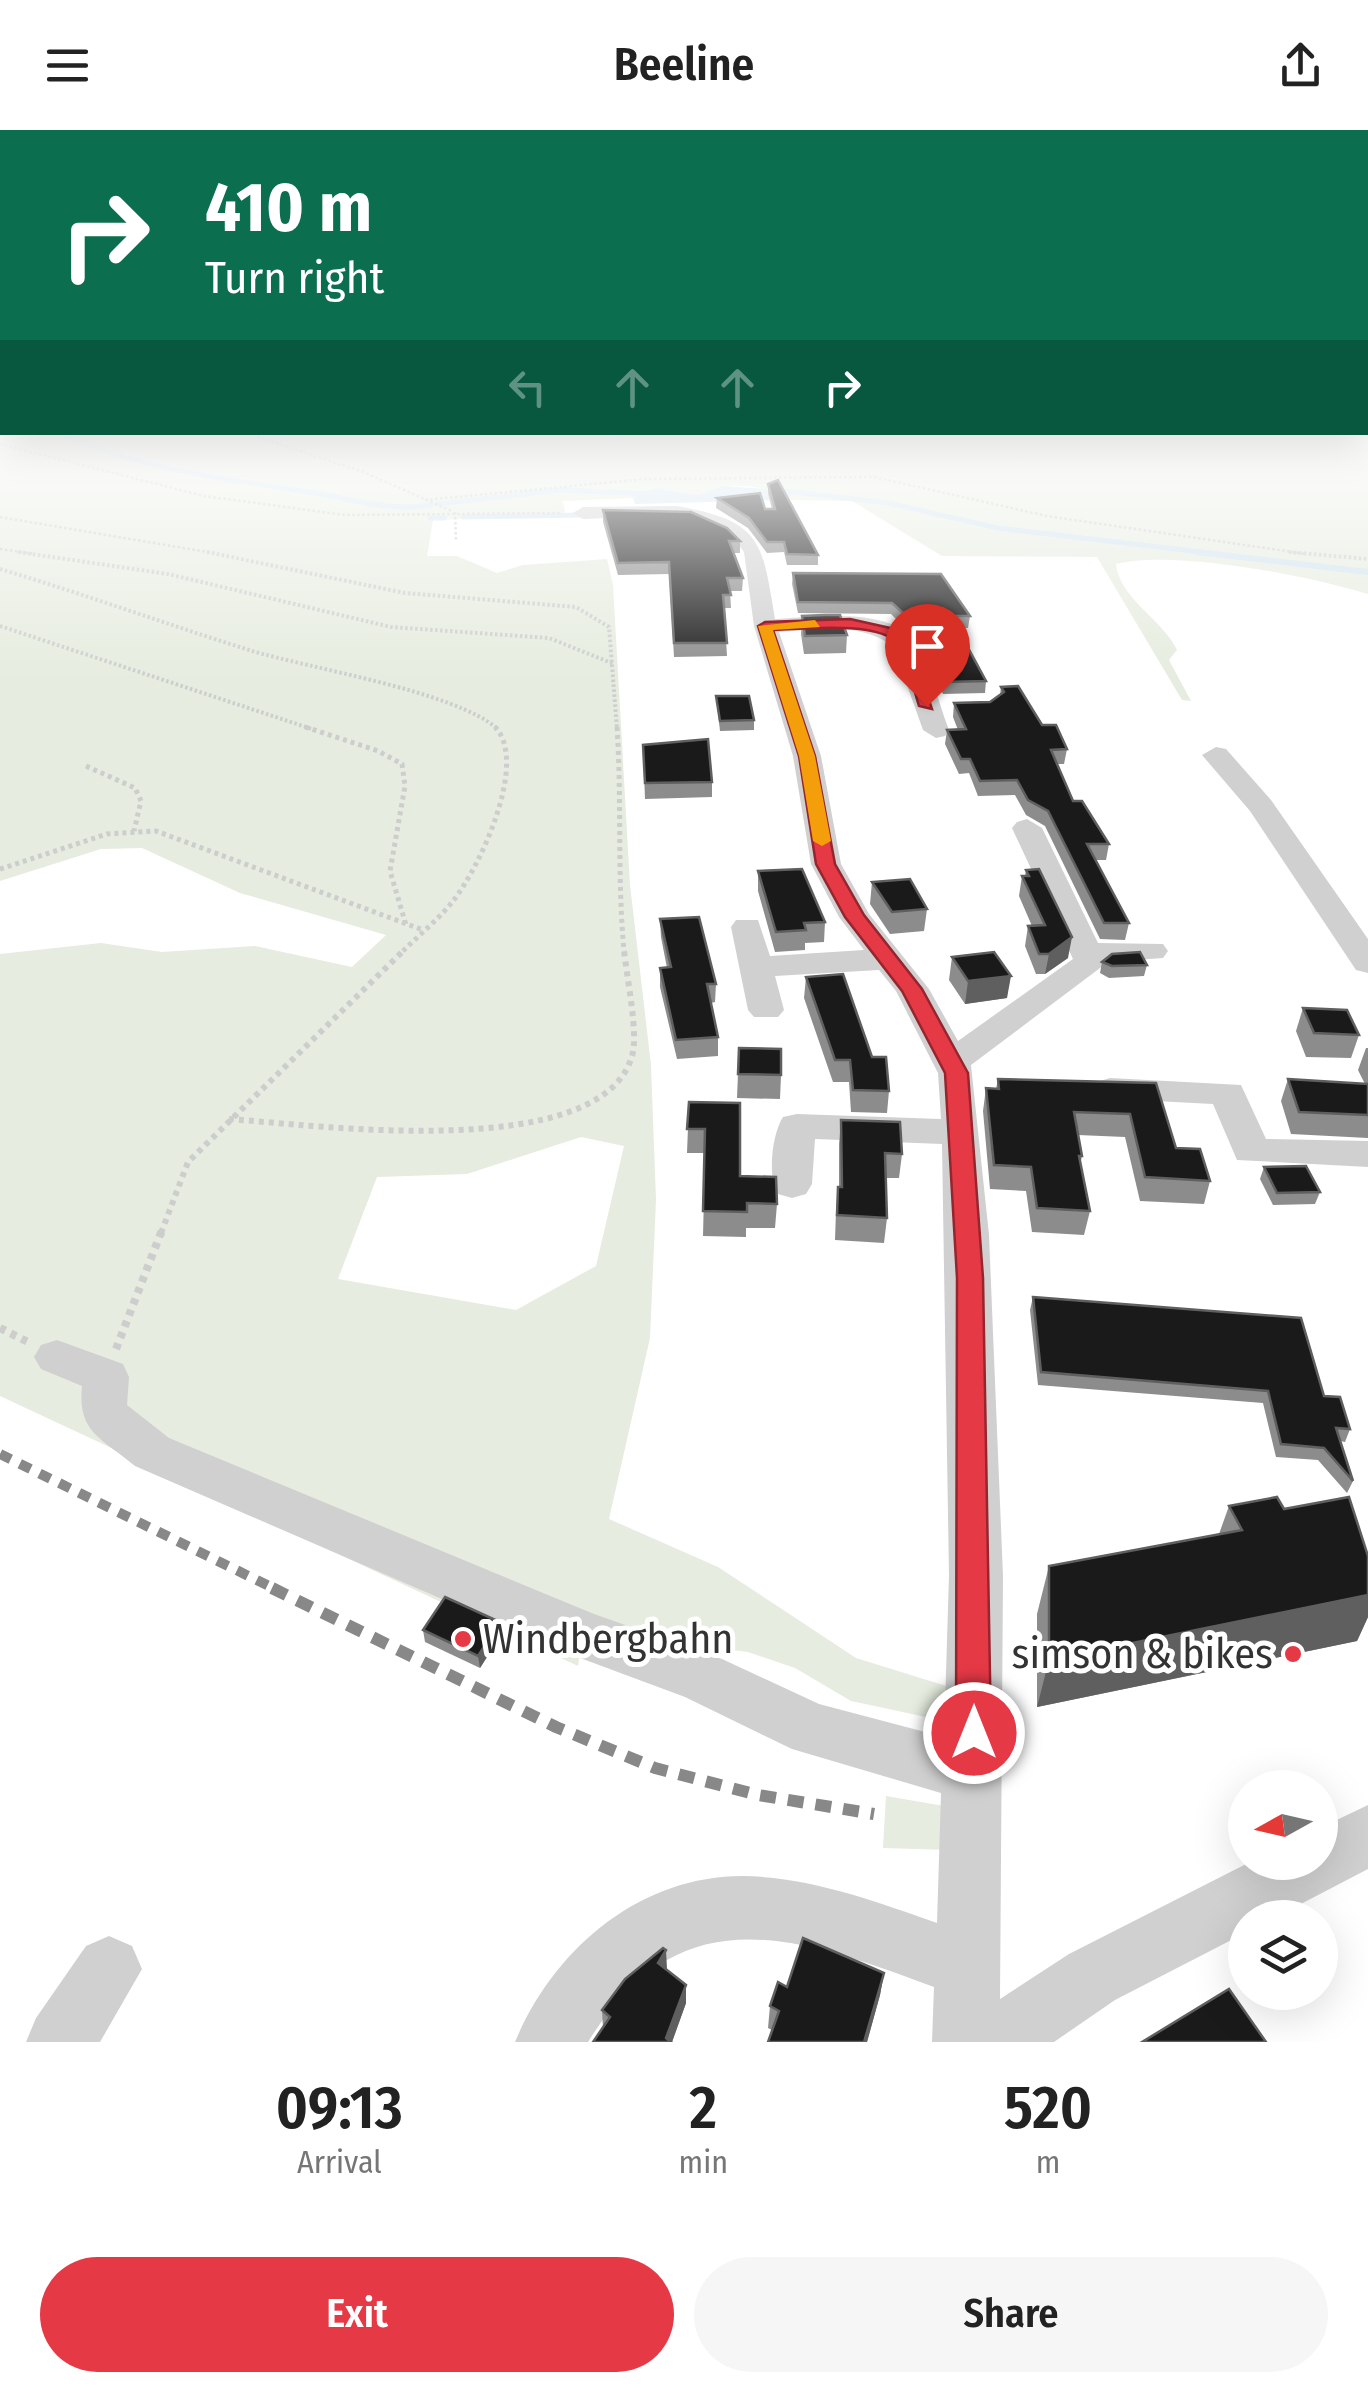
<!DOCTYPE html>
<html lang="en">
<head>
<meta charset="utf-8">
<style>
  body { margin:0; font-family:"Fira Sans Condensed",sans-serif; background:#f6f6f6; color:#222; height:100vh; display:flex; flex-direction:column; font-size:38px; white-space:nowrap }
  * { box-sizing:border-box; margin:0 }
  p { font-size:32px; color:#767676 }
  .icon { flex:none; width:55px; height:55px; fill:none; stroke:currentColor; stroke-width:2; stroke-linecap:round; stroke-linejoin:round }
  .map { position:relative; height:1912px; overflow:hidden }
  .details { display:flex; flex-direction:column; background:#fff; flex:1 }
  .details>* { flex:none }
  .banner { position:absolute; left:0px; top:0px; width:1370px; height:305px; box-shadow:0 10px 40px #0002; background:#0b6e4f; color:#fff; overflow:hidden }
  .needle { width:65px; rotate:262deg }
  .buttons { position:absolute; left:1228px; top:1640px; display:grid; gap:20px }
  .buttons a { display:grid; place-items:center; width:110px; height:110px; border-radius:50%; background:#fff; box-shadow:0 10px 40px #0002; font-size:50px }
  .pin { position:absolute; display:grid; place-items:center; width:85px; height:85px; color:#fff; margin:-102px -42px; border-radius:50% 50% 50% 0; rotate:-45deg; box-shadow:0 0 10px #0007 }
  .pin .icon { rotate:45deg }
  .me { position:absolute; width:110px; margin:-55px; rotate:0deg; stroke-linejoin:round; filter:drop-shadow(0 0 8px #0008) }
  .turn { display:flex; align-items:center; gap:35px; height:210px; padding:0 40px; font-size:45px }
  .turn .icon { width:130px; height:130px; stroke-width:2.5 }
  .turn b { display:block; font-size:70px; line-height:85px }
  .lanes { display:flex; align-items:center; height:95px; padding:0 40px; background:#0003; justify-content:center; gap:50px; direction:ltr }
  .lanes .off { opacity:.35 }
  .eta { display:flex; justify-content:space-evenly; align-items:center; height:170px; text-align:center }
  .eta b { font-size:60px; font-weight:600; line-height:70px }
  .primary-button { display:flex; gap:20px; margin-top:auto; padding:20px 40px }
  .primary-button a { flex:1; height:115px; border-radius:60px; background:#e63946; color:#fff; font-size:40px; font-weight:600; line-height:115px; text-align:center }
  .primary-button a+a { background:#f6f6f6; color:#222 }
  header { display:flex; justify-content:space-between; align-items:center; height:130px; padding:0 40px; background:#fff; font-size:45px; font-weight:600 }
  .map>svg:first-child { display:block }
  .green { fill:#e6ecdf; fill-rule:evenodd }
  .water { fill:#cfe2ee }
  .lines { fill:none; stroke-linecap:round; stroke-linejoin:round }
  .stream-far1 { stroke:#cfe2ee; stroke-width:5 }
  .stream { stroke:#cfe2ee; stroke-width:6 }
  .path-far4 { stroke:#cdcdcd; stroke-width:2.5; stroke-dasharray:2.5 2.5; stroke-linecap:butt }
  .path-far3 { stroke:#cdcdcd; stroke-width:4; stroke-dasharray:2.5 2.5; stroke-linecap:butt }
  .path-far2 { stroke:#cdcdcd; stroke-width:5; stroke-dasharray:4 4; stroke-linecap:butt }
  .path-far1 { stroke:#cdcdcd; stroke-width:6; stroke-dasharray:5 5; stroke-linecap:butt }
  .path { stroke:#cdcdcd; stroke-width:8; stroke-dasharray:6 6; stroke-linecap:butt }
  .minor { fill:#d0d0d0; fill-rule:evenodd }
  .rail-far1 { stroke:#888; stroke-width:10; stroke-dasharray:12 10; stroke-linecap:butt }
  .rail { stroke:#888; stroke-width:12; stroke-dasharray:16 12; stroke-linecap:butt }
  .wall { fill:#8c8c8c }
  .shaded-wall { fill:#5f5f5f }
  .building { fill:#1a1a1a; stroke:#5f5f5f; stroke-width:2.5 }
  .route { fill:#e63946; stroke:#96252e; stroke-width:2.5 }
  .slow { fill:#f59e0b }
  .poi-dot { fill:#e63946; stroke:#fff; stroke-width:4 }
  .labels { text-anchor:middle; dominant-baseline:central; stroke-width:10; stroke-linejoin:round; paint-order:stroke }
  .near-poi-label { font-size:42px; fill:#333; stroke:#fff; text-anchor:start }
</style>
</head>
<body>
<header><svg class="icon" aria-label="menu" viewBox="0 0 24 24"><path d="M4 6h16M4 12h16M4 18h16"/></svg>Beeline<svg class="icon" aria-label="share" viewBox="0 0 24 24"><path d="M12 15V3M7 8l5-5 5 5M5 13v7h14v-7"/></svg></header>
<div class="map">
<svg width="1368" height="1912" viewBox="0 0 1368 1912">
  <rect width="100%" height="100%" fill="#fff"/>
  <!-- green -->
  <g class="green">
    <path d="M0,285L2,302H1368V285V464C1310,446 1174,419 1116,434C1119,468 1163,490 1177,520L1169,530L1191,571L1182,570L1097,427L942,426L852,371L784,370L766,359L749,356H723L696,365L655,358L633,368L563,371L566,386L433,390L427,426H457L497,443L523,435L607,429L613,455L630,755L651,935L656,1070L650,1208L609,1389L718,1437L856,1528L956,1559L954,1593L851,1571L795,1538L748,1522L677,1513L584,1494L578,1536L0,1266V824L101,813L162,822L255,816L352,837L386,805L240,763L142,718L101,719L0,751ZM581,1007L624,1016L596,1136L516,1180L338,1149L377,1047L467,1044Z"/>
    <path d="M886,1666L950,1677L949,1720L883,1718Z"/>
  </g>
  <!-- water -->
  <path class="water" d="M723,356L796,361L784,370L635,374L633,368L655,358L696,365Z"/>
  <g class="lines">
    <!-- stream-far1 -->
    <g class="stream-far1">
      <path d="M59,302C139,340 222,348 308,362C350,368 388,382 431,375"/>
      <path d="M786,361L888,373L998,398L1218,424"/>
      <path d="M437,374L560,360L650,364"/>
      <path d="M463,387L585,385"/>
      <path d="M430,388H444"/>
    </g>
    <!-- stream -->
    <path class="stream" d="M1197,422L1368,442"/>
    <!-- path-far4 -->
    <g class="path-far4">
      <path d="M243,302L363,342L452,381"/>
      <path d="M612,306L673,302"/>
      <path d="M0,314L204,366L345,385L562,383"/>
      <path d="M425,370L645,349L874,347L1047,386L1306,424"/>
      <path d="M455,382L456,411"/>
      <path d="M0,387L219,424"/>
      <path d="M0,419L35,424"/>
    </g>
    <!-- path-far3 -->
    <g class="path-far3">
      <path d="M18,422L168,444L391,497L549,508L614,534"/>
      <path d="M207,422L405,463L576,477L609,497L617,599"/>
      <path d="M1289,422L1368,429"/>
      <path d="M0,439C84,464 166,494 249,520C311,539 454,561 498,599"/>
      <path d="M0,496L312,599"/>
    </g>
    <!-- path-far2 -->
    <g class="path-far2">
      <path d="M305,597L378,621L402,634L405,656L390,741L406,795"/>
      <path d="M617,597C622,672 617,746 624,821"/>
      <path d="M86,636L135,658L141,671L134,701"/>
      <path d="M0,739L107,704L156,701L423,800"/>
      <path d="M403,821C419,805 439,789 453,771C480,737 529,632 495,597"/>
    </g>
    <!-- path-far1 -->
    <g class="path-far1">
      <path d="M229,989C316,995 601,1034 632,926C639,903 626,845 624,819"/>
      <path d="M161,1103L188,1032L405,819"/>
    </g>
    <!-- path -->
    <g class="path">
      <path d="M0,1198L30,1213"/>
      <path d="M116,1219L162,1100"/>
    </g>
    <!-- minor -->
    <g class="minor">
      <path d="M677,376C762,391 762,411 775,489C811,487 894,476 916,513C931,538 938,572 949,600L945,606L936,608L923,600L893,516C860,492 818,499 779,502L821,626L841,734L869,784L929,859L958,911L1073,829L1012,698L1017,692L1027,689L1042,698L1098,813L1163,814L1168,821L1163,828L1108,832L971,935L989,1105L1003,1446L1000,1869L1069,1824L1250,1732H1320V1698L1368,1675V1739L1274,1788H1245V1803L1115,1870L1054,1912H932L934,1857C795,1806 680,1763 588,1912H515C554,1819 639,1746 743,1746C810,1747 875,1771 937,1793L941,1663L792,1619L685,1567L564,1522L135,1336C102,1308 77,1303 82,1256L41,1239L34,1227L41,1215L57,1210L123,1234L129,1247L127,1275L169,1308L594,1484L722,1529L819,1574L944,1607L949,1446L942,1014L815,1009L812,1054L806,1064L792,1068L778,1064C767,1047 772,1004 783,987L797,984L941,989L938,943L896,861L879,840L775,846L784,880L778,887H754L748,880L731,797L736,790H758L770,826L864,820L839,787L811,734L793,626L754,496L744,422C711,373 633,388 583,389L573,383L583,377Z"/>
      <path d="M1216,617L1226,619L1271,670L1368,809V843L1356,840L1250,681L1202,625Z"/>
      <path d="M1110,948L1241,955L1266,1009L1368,1011V1037L1237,1030L1213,974L1097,968L1091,960L1097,952Z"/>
      <path d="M109,1806L132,1816L142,1839L100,1912H26L36,1888L86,1816Z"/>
    </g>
    <!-- rail-far1 -->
    <path class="rail-far1" d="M0,1324L277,1460"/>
    <!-- rail -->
    <path class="rail" d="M272,1458L556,1597L655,1638L758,1665L874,1684"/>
  </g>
  <!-- wall -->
  <g class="wall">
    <path d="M768,354L818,425V435H787L784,422L767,423L748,398L716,378L717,368L765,379H772L768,364Z"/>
    <path d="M603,380L740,411V423H733L743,448L742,461H730L731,478H724L727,526L674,527L669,444L618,445L603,392Z"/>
    <path d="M793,443L970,486L968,498H957L986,551L985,563L943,564L937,552L938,545L913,494L902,495L891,484L798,483L792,454Z"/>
    <path d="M802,486L847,505L846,523L804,524L801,504Z"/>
    <path d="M1001,557L1067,619L1064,634H1057L1073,671L1109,714L1106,730H1095L1129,793L1125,810L1100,809L1045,696L1026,685L1015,665L978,666L969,643L959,644L945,614L947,600H958L953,587L954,573L990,572L1000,565Z"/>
    <path d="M716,566L754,590V600L720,601Z"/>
    <path d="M643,615L712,652V667L645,669Z"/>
    <path d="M1026,740L1068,828L1045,844H1036L1025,816L1028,796H1032L1019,766L1022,746H1025Z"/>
    <path d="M758,741L825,792L824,812L805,813V820L775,822L758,761Z"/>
    <path d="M872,752L927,779L924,801L890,804L870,774Z"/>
    <path d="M660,789L716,854L715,872L711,873L718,907V926L677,929L660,857V838H667L661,807Z"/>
    <path d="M952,827L1007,868L965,874L949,850Z"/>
    <path d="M1102,832L1147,835L1144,846L1109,848L1100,843Z"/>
    <path d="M806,847L872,927L889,961L887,983L851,982L849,952H833L804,868Z"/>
    <path d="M1303,878L1359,905L1351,928L1306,927L1296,901Z"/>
    <path d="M739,918L781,945L780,969L737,968Z"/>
    <path d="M1366,918H1368V1008L1291,1004L1281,971L1288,949L1365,954L1358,940Z"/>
    <path d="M998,949L1156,953L1176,1018L1210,1051L1204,1074L1140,1071L1125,1007L1078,1005L1082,1026L1080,1035L1090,1081L1084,1105L1032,1102L1026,1061L990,1059L983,981L986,958L996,959Z"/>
    <path d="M689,972L740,1046L777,1074L775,1098H746V1107L703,1106L705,1023H687Z"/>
    <path d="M841,990L902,1024L899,1048H886L887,1088L884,1113L835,1110L836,1081L838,1057H839V1014Z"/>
    <path d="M1264,1037L1320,1062L1315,1074L1273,1075L1260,1049Z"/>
    <path d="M1033,1167L1324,1266L1350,1299L1345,1312L1340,1311L1353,1351L1347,1363L1318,1330L1276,1327L1263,1273L1038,1255L1030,1180Z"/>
    <path d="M1229,1376L1284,1379L1368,1465V1487L1357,1511L1037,1577V1484L1049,1436L1219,1404Z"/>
    <path d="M500,1492L501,1505L480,1538L425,1512L423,1500Z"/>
    <path d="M666,1820V1840L686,1873L672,1912L603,1898L602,1880Z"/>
    <path d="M884,1843L880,1865L867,1912H768L772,1900L768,1898L770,1876L787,1857Z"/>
  </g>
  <!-- shaded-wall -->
  <g class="shaded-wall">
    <path d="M1072,807L1068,828L1045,844L1049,824Z"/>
    <path d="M1011,846L1007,868L965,874L968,851Z"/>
    <path d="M1368,1465V1487L1357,1511L1037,1577L1049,1530Z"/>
    <path d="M500,1492L501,1505L480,1538L478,1526Z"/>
    <path d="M666,1820L667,1839L658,1852V1833Z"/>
    <path d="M884,1843L880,1865L867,1912H864Z"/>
    <path d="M686,1855V1873L672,1912L666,1908Z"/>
  </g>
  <!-- building -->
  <g class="building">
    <path d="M778,350L818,425L787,424L784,412H767L749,388L717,368L760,363L765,379H775L768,354Z"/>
    <path d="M603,380L691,382L727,398L740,411H729L743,448H727L731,465H723L727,513H674L669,432L618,433Z"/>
    <path d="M793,443L941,444L970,486H951L986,551L944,552L939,539H943L914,483H903L892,473L798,472Z"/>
    <path d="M825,485H840L847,505L805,506L802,486Z"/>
    <path d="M1018,556L1042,595H1056L1067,619L1051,620L1073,671H1082L1109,714H1087L1129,793H1104L1048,681L1028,670L1017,650L980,651L970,629H961L947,600L966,599L954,573L990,572L1004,562L1001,557Z"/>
    <path d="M716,566H749L754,590L720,591Z"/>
    <path d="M708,609L712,652L645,653L643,615Z"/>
    <path d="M802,739L825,792L804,793L806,800L776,802L758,741Z"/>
    <path d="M1039,739L1072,807L1049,824H1039L1028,796L1045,795L1022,746H1029L1026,740Z"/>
    <path d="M910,749L927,779L892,782L872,752Z"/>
    <path d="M699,787L716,854H707L718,907L676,910L660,838L671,837L660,789Z"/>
    <path d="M994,822L1011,846L968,851L952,827Z"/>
    <path d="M1140,822L1147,835L1112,836L1102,832L1112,824Z"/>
    <path d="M843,844L872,927H886L889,961L853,960L850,930H835L806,847Z"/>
    <path d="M1303,878L1347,880L1359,905L1314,903Z"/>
    <path d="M739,918L781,919V945L738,944Z"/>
    <path d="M998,949L1156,953L1176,1018L1200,1019L1210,1051L1145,1047L1130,984L1074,982L1082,1026H1079L1090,1081L1037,1078L1031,1037L994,1035L986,958L999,959Z"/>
    <path d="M1288,949L1368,954V985L1299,982Z"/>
    <path d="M689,972L740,973V1046L776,1047L777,1074L747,1073V1082L703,1081L705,999H687Z"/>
    <path d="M841,990L900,992L902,1024L885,1023L887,1088L837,1085L838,1057H842Z"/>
    <path d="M1306,1036L1320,1062L1277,1063L1264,1037Z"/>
    <path d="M1033,1167L1301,1188L1324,1266L1340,1267L1350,1299L1336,1298L1353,1351L1324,1318L1281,1314L1268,1261L1041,1242Z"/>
    <path d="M1277,1367L1284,1379L1349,1367L1368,1426V1465L1049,1530V1436L1242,1400L1229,1376Z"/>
    <path d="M445,1467L500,1492L478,1526L423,1500Z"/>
    <path d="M803,1808L884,1843L864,1912H768L779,1881L770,1876L778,1852L787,1857Z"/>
    <path d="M663,1818L666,1820L658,1833L686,1855L666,1908L671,1912H593L610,1887L602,1880L625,1849Z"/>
    <path d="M1229,1859L1266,1912H1142Z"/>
  </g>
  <!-- sky -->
  <linearGradient id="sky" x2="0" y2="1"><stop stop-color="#9ec6ea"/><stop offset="0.52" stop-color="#fff"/><stop offset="1" stop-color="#fff" stop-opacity="0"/></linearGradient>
  <rect width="1368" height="553" fill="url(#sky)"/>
  <!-- route -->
  <path class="route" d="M850,489L899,500L909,510L932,579L919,576C913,557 908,532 898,515C883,490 800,499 773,500L815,626L835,734L864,785L922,859L968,943L983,1148L991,1603L986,1615L974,1620L961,1615L956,1603L957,1148L945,943L902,861L845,787L816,734L799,626L758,496L765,492Z"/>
  <!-- slow -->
  <path class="slow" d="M815,490L820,497L773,500L815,626L831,711L822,716L813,711L799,626L758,496Z"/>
  <!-- markers -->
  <g class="poi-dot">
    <circle cx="463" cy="1509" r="10"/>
    <circle cx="1293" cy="1524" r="10"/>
  </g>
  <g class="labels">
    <!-- near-poi labels -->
    <g class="near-poi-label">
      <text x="483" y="1509">Windbergbahn</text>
      <text x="1273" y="1524" text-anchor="end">simson &amp; bikes</text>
    </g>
  </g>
</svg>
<div class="buttons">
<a><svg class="needle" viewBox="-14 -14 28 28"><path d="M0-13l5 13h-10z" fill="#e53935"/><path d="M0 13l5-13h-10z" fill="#767676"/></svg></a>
<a><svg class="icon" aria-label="layers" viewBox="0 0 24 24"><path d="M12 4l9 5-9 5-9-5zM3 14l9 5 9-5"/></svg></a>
</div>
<div class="pin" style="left:927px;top:576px;background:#d93025"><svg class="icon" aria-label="arrive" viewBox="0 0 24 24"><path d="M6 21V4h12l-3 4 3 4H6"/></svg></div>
<svg class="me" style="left:974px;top:1603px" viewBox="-20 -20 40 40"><circle r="17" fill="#e63946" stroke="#fff" stroke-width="3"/><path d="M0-11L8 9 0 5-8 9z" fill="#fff"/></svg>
<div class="banner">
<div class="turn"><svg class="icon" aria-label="right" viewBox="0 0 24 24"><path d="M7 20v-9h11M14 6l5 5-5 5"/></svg><div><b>410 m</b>Turn right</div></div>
<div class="lanes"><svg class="icon off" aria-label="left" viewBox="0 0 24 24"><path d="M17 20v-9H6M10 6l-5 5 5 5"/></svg><svg class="icon off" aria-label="ahead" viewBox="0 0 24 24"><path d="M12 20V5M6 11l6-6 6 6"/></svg><svg class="icon off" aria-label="ahead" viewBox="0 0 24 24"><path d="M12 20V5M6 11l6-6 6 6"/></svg><svg class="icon" aria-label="right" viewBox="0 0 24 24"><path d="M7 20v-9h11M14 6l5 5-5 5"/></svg></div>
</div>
</div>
<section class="details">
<div class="eta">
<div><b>09:13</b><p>Arrival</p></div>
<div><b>2</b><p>min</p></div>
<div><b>520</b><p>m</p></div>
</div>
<div class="primary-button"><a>Exit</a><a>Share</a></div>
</section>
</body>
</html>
